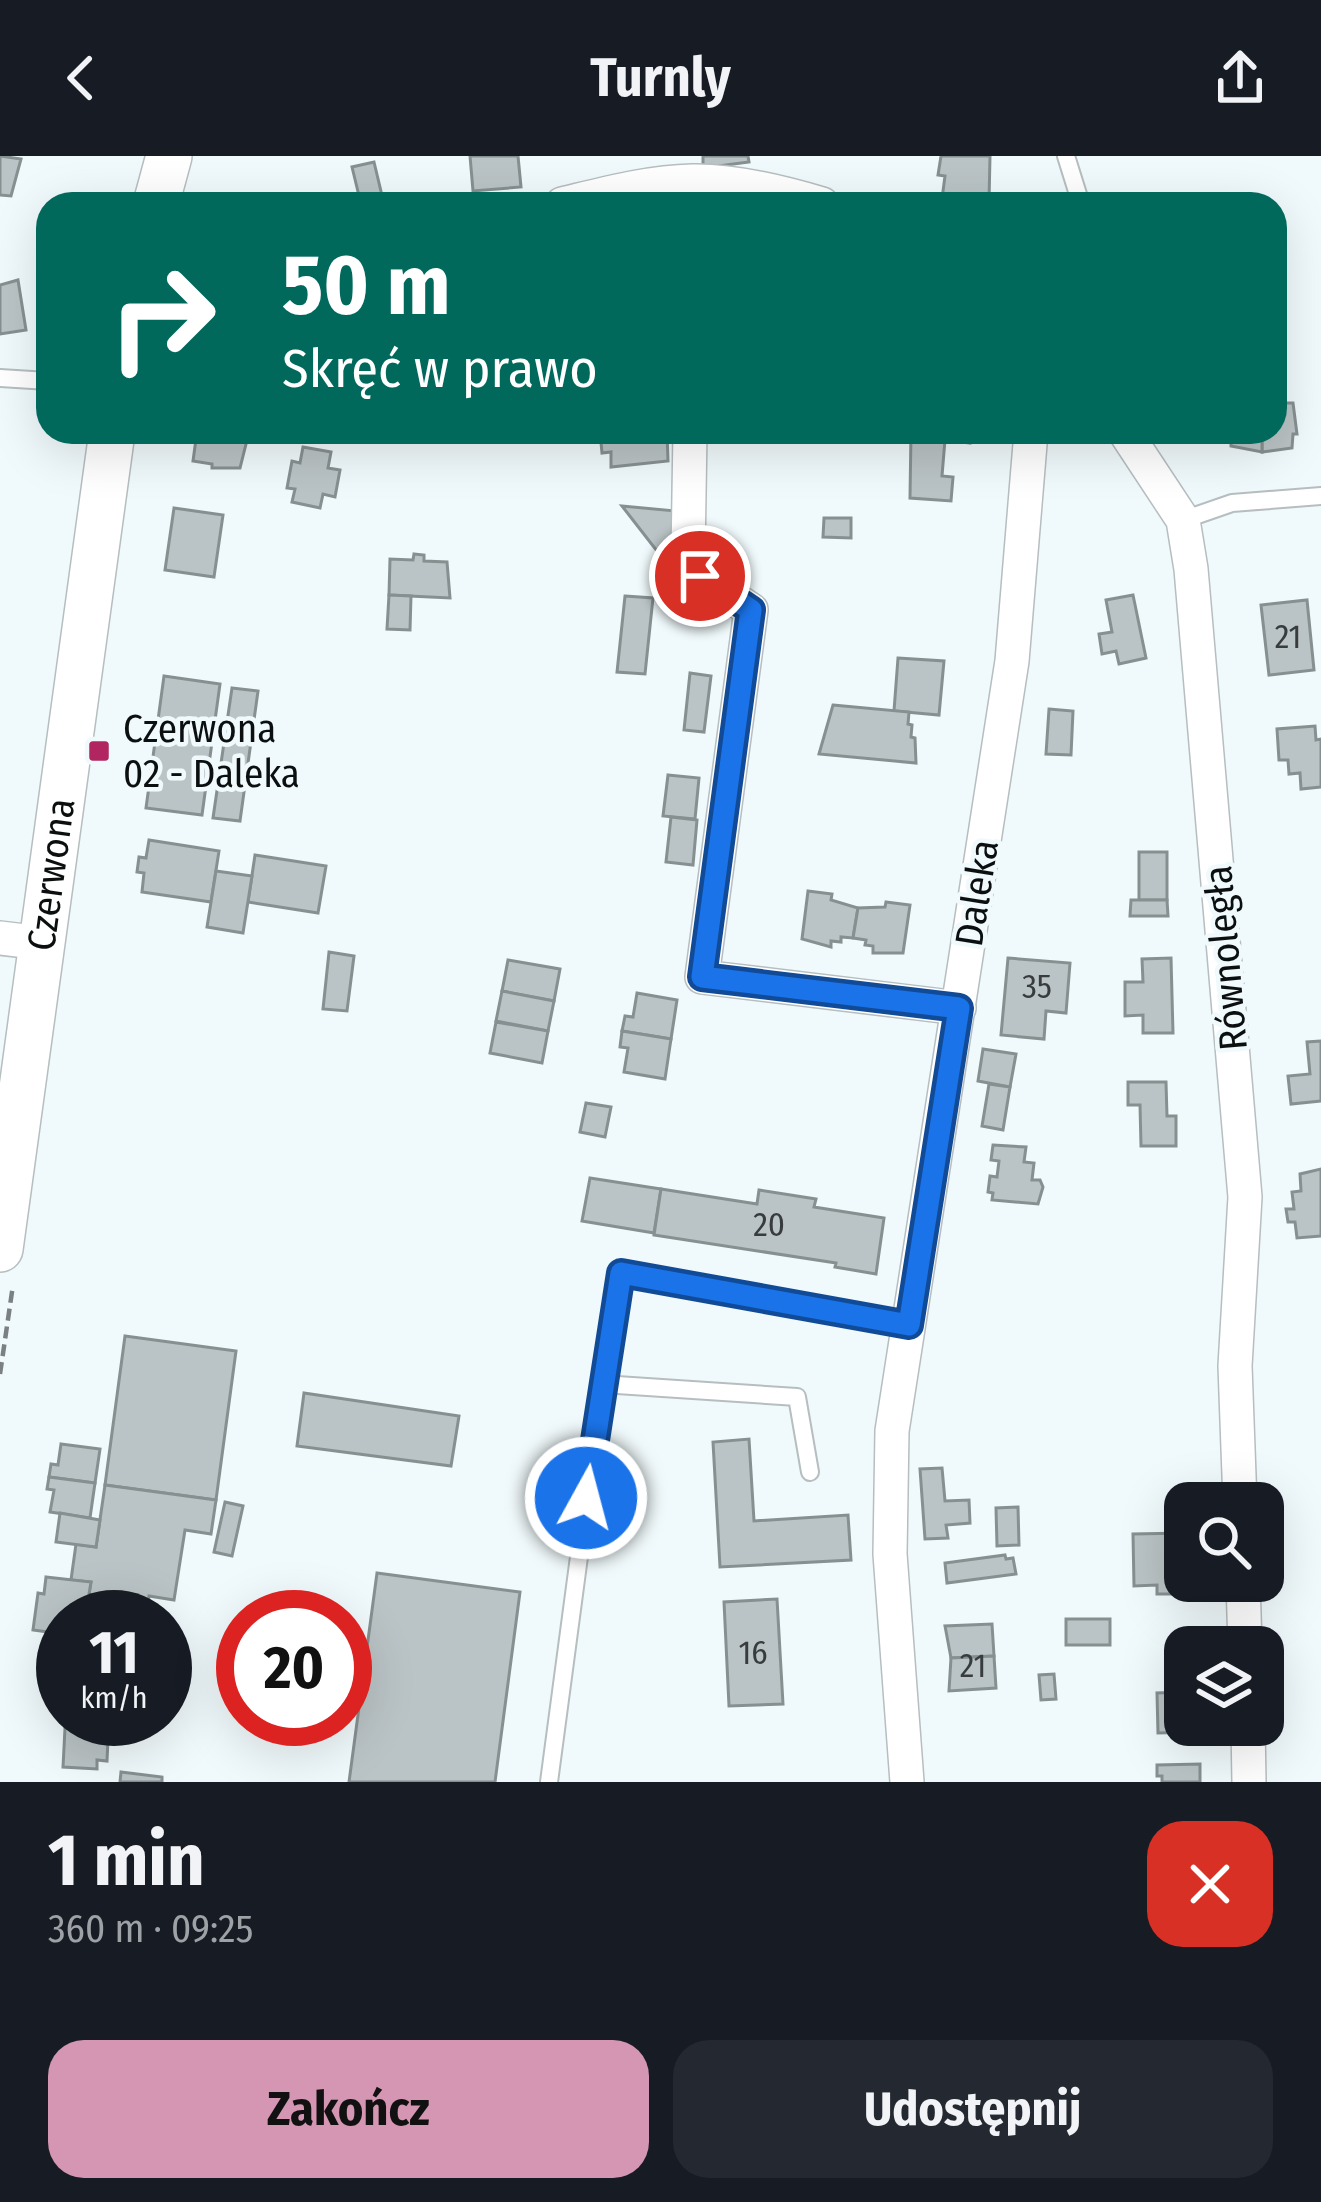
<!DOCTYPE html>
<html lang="pl">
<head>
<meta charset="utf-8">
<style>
  body { margin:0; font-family:"Fira Sans Condensed",sans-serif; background:#242831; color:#f1f3f6; height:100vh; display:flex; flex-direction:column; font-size:45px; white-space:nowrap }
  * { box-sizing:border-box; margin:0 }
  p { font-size:39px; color:#9ea1a6 }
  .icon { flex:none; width:66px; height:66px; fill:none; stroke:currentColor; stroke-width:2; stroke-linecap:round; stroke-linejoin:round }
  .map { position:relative; height:1626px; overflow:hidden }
  .sheet { display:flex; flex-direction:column; background:#171b24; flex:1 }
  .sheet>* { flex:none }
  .top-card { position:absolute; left:36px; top:36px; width:1251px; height:252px; border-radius:36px; box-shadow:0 12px 48px #0002; background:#00695c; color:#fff; overflow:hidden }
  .fabs { position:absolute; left:1164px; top:1326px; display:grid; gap:24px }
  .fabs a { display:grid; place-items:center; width:120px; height:120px; border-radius:24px; background:#171b24; box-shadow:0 12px 48px #0002; font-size:60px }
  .speed { position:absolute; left:36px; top:1434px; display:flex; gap:24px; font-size:60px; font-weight:700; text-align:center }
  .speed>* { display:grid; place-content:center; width:156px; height:156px; border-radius:50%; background:#171b24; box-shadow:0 12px 48px #0002; line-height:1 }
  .speed small { font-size:30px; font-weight:400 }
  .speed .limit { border:18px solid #d22; background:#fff; color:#111 }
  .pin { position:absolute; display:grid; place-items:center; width:102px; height:102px; color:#fff; margin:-51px; border:6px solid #fff; border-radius:50%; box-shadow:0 3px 12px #0007 }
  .me { position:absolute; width:132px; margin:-66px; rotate:7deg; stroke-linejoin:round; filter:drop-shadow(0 0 9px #0008) }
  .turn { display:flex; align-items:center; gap:42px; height:252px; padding:0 48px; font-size:54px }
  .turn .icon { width:156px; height:156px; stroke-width:2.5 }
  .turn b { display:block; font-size:84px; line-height:102px }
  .round { display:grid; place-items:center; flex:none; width:126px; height:126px; border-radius:36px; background:#242831 }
  .head { display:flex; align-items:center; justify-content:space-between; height:204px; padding:0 48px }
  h1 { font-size:72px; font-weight:700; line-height:90px }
  .cta { display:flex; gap:24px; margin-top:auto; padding:24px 48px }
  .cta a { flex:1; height:138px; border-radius:36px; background:#d496b2; color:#111; font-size:48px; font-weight:700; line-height:138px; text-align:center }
  .cta a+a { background:#242831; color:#f1f3f6 }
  header { display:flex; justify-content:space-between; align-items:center; height:156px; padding:0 48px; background:#171b24; font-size:54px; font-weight:700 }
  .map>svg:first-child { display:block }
  .building { fill:#bac3c5; stroke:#879091; stroke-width:3 }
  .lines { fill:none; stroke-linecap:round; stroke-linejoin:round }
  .service-casing { stroke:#b6bec0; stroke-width:20 }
  .minor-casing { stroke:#b6bec0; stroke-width:36 }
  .secondary-casing { stroke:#b6bec0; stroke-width:48 }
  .path { stroke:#7b8182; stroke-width:4.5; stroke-dasharray:12 6; stroke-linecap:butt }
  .service { stroke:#fff; stroke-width:16 }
  .minor { stroke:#fff; stroke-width:33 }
  .secondary { stroke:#fff; stroke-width:45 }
  .route-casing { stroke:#114b97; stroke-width:30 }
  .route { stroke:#1a73e8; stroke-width:21 }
  .poi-dot { fill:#b12560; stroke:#f0f9fb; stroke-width:4.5 }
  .labels { text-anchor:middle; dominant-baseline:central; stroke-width:9; stroke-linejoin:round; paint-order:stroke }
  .number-label { font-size:33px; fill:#383c3d }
  .poi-label { font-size:39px; fill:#0c0f10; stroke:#f0f9fb; text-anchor:start }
  .street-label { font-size:39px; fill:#0c0f10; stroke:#f0f9fb }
</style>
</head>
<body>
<header><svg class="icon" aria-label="back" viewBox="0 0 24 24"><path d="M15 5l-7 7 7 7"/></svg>Turnly<svg class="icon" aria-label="share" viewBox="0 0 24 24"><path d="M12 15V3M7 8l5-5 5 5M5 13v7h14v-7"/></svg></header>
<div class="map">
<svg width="1321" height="1626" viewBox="0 0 1321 1626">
  <rect width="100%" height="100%" fill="#f0f9fb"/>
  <!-- building -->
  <g class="building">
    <path d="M0,0L21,3L11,40L0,39Z"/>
    <path d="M470,0H518L521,31L473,35Z"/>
    <path d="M703,0H748L749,6L703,12Z"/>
    <path d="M941,0H990L989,46L942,43L945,20L938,19Z"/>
    <path d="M374,6L384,48H361L352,11Z"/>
    <path d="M18,124L26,174L0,178V129Z"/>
    <path d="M1278,240L1285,247H1293L1297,278H1293L1292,292L1262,296V276H1275Z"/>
    <path d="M197,276H249L240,312H212V308L193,305Z"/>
    <path d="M325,276H355L354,283Z"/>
    <path d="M409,276H466L465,284Z"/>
    <path d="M600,276H667L668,305L611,311V296L602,297Z"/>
    <path d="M971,276L970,287L945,284L942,320L953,321L951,345L910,342L911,276Z"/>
    <path d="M1262,276V296L1231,290V277H1227Z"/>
    <path d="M303,291L331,296L328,312L340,314L335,341L323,338L320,352L292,346L295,333L287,332L292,305L300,307Z"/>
    <path d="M622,350L676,355L671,413Z"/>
    <path d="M174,352L223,359L214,421L165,414Z"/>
    <path d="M824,362H851V382L823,381Z"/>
    <path d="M414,398L424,399V405L447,406L450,442L389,439L390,403L413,404Z"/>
    <path d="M389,439L411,440L410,474L387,473Z"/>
    <path d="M1133,439L1146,502L1119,508L1116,495L1102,498L1099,478L1112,476L1106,444Z"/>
    <path d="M625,440L653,442L645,518L617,516Z"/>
    <path d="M1307,444L1314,514L1269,519L1261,449Z"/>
    <path d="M898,502L944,505L939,559L894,555Z"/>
    <path d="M690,517L711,520L704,576L684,574Z"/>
    <path d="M164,520L220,528L202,659L146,652Z"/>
    <path d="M232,532L258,535L240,665L213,662Z"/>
    <path d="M833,549L909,556L908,568L912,569L911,581L915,582L916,607L819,598Z"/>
    <path d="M1049,553L1073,555L1071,599L1046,598Z"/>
    <path d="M1315,570L1316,584L1321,583V631L1301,633L1300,617L1289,618L1288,604H1279L1277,573Z"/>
    <path d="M668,619L699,622L695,663L663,660Z"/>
    <path d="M671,661L697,664L693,709L666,706Z"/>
    <path d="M149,684L219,695L211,746L142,736L144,717L137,716L139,701L146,702Z"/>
    <rect x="1139" y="696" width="28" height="48"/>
    <path d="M255,699L326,710L318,757L248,746Z"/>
    <path d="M216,715L252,720L243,777L207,771Z"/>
    <path d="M808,735L832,738L831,744L858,752L853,782L841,781V786L831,785V791L802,783Z"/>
    <path d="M1131,744H1167L1168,760H1130Z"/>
    <path d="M886,746L910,749L903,797H873V790L865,789L866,784L853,782L858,752L885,751Z"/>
    <path d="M329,796L354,800L347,855L323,853Z"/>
    <path d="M1008,802L1070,807L1066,857L1046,855L1044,883L1001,879Z"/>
    <path d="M1171,802L1173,877H1143V859L1125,860V826H1143L1142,803Z"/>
    <path d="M508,804L560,813L554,845L502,835Z"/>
    <path d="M502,835L554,845L548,875L496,865Z"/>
    <path d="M637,837L677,844L671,883L622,875L625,860L633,861Z"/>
    <path d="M496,866L548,875L542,907L490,897Z"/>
    <path d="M622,875L671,883L665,923L624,916L628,892L620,891Z"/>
    <path d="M1321,885V945L1291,948L1288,920L1310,918L1307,886Z"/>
    <path d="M983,893L1016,898L1010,931L978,925Z"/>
    <path d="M1128,926H1166L1167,960H1176V990H1141L1140,949H1128Z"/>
    <path d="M989,928L1010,931L1003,974L982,970Z"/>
    <path d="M586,947L611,951L605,981L580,976Z"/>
    <path d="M993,989L1026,991L1024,1006L1034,1007L1032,1024H1040L1043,1031L1038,1048L992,1044L993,1037L988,1036L990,1020L997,1021L999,1005L991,1004Z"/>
    <path d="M1321,1013V1080L1297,1082L1295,1066H1288L1286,1053H1294L1292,1036L1301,1035L1300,1018Z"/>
    <path d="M590,1022L661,1033L654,1077L582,1065Z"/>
    <path d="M661,1033L757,1048L759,1034L816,1043L814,1051L884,1062L876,1118L835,1111L836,1107L654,1079Z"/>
    <path d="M125,1180L236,1195L216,1344L105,1329Z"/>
    <path d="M304,1237L459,1260L451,1310L297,1290Z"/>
    <path d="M749,1283L754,1365L848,1359L851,1404L720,1411L713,1286Z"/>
    <path d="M61,1288L100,1293L95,1327L49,1321L51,1308L58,1309Z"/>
    <path d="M942,1312L945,1345L969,1344L970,1367L946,1369L948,1382L925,1383L920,1313Z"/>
    <path d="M49,1321L95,1327L90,1362L50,1356L54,1334L47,1333Z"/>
    <path d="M105,1329L216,1344L211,1378L185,1374L174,1444L149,1440L146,1461H81V1456H86L91,1426L71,1424L76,1388L96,1391Z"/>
    <path d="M225,1346L243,1350L232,1400L214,1396Z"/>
    <path d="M1018,1351L1019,1389L997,1390L996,1352Z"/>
    <path d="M60,1357L100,1364L96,1391L56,1386Z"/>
    <path d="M1185,1377V1425H1193V1430L1170,1431V1438H1157V1429L1134,1430L1133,1378Z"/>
    <path d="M1005,1399L1006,1403L1013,1402L1016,1418L947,1427L945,1407Z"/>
    <path d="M377,1417L520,1436L495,1626H349Z"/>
    <path d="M46,1421L91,1426L86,1456H81V1461H63V1478L33,1474L38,1437L44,1438Z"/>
    <path d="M777,1443L783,1548L729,1550L724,1446Z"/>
    <rect x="1066" y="1463" width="44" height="26"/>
    <path d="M992,1468L994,1500L951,1502L945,1470Z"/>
    <path d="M994,1500L996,1532L949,1535L951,1502Z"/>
    <path d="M1054,1518L1056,1543L1041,1544L1039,1519Z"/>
    <path d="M1185,1536V1569H1198V1576L1158,1577L1157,1537Z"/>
    <path d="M65,1572L99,1574V1583H108L107,1605L97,1604V1613L63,1611Z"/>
    <path d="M1200,1608V1626H1162V1620H1157V1609Z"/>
    <path d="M121,1616L162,1621V1626H120Z"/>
  </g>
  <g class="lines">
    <defs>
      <g id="service">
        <path d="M1066,0L1081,48"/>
        <path d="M0,222L48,225"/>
        <path d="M1183,364L1232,347L1321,340"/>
        <path d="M602,1228L621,1117L909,1169"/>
        <path d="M549,1626L602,1228L797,1241L810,1316"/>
      </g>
      <g id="minor">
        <path d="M562,48C604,38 648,26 692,25C734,24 782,36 822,48"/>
        <path d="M690,276L688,400L700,420L751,454L702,821L959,852"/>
        <path d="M1125,276L1183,364L1191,413L1245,1041L1235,1210L1240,1347"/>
        <path d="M0,782L42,787"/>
        <path d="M1243,1425L1245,1491"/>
        <path d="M1248,1569L1249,1626"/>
        <path d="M907,1626L890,1398L892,1275L1012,505L1031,276"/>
      </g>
      <g id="secondary">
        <path d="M156,48L169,0"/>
        <path id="s1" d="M0,1093L112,276"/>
      </g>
    </defs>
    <!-- service casing -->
    <use href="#service" class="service-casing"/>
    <!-- minor casing -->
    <use href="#minor" class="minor-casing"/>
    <!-- secondary casing -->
    <use href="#secondary" class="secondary-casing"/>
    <!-- path -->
    <path class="path" d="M0,1218L13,1129"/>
    <!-- service -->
    <use href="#service" class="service"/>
    <!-- minor -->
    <use href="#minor" class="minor"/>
    <!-- secondary -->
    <use href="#secondary" class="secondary"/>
  </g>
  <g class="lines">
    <defs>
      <path id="route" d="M586,1342L621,1117L909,1169L959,852L702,821L751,454L700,420"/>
    </defs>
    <!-- route casing -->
    <use href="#route" class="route-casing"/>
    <!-- route -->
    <use href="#route" class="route"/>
  </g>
  <!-- markers -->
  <rect class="poi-dot" x="87" y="583" width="24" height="24" rx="6"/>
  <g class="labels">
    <!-- number labels -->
    <g class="number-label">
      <text x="1288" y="481">21</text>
      <text x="1037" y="831">35</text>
      <text x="769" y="1069">20</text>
      <text x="753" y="1497">16</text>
      <text x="973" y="1510">21</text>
    </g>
    <!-- poi labels -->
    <g class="poi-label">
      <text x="123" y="573">Czerwona<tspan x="123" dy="45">02 - Daleka</tspan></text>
    </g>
    <!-- street labels -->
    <g class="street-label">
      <text stroke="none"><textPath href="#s1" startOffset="378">Czerwona</textPath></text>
      <text transform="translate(977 737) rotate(-81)">Daleka</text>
      <text transform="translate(1226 802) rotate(-95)">Równoległa</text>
    </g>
  </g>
</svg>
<div class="fabs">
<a><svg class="icon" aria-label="search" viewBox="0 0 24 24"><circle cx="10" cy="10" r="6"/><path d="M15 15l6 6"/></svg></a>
<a><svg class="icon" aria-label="layers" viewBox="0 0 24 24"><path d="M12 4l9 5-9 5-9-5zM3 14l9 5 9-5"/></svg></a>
</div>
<div class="speed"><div>11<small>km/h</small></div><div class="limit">20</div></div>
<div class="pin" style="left:700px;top:420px;background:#d93025"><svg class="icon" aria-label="arrive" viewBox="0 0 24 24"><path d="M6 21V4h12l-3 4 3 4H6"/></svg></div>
<svg class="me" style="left:586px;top:1342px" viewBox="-20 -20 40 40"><circle r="17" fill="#1a73e8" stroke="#fff" stroke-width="3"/><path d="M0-11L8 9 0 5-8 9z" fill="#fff"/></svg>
<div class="top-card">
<div class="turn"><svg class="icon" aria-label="right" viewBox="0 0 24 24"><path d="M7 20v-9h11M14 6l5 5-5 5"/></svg><div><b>50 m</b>Skręć w prawo</div></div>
</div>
</div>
<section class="sheet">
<div class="head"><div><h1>1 min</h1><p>360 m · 09:25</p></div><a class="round" style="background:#d93025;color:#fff"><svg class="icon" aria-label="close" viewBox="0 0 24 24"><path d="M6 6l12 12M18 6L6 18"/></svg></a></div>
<div class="cta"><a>Zakończ</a><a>Udostępnij</a></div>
</section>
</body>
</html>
